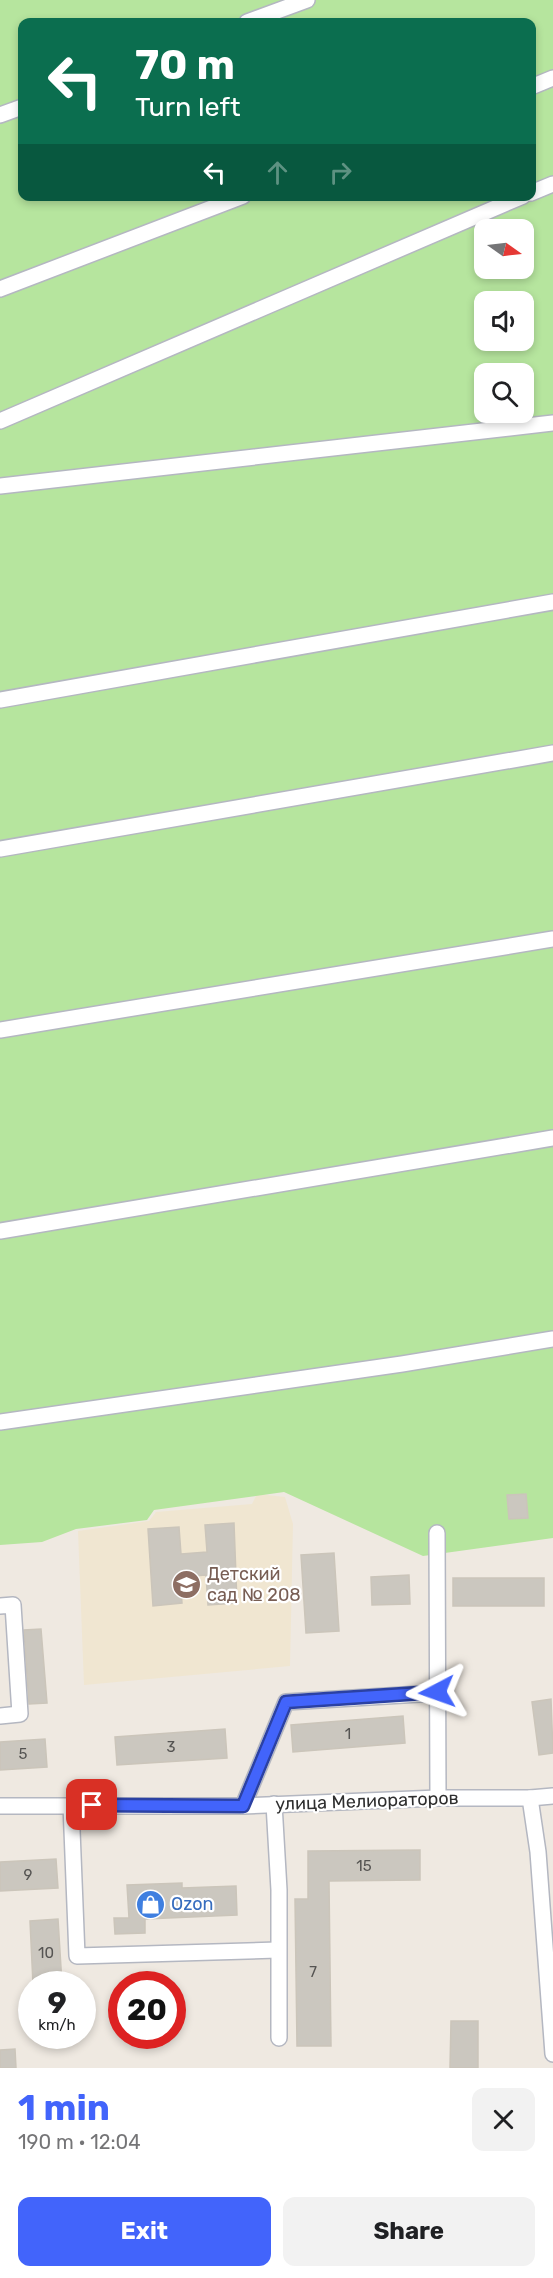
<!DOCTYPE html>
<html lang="en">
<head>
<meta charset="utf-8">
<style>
  body { margin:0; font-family:Rubik,sans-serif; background:#f2f2f2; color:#202124; height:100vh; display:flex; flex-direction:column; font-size:22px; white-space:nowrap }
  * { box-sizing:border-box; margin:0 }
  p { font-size:20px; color:#757577 }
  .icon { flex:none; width:33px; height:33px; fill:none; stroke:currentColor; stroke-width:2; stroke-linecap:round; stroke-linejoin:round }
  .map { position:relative; height:2068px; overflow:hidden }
  .panel { display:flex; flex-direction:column; background:#fff; flex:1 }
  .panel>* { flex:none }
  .guide { position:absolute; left:18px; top:18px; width:518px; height:183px; border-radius:12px; box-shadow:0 3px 9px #0003; background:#0b6e4f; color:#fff; overflow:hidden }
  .needle { width:39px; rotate:104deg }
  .buttons { position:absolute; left:474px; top:219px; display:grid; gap:12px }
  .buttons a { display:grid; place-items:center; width:60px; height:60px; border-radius:12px; background:#fff; box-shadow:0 3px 9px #0003; font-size:30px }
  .speed { position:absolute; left:18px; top:1971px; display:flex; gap:12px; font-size:30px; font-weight:700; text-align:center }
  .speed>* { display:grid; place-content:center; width:78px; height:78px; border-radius:50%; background:#fff; box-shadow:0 3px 9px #0003; line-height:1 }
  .speed small { font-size:15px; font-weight:400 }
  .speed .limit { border:9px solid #d22; background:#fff; color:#111 }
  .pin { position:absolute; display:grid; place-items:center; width:51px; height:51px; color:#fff; margin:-26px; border-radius:12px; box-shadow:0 3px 9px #0006 }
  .me { position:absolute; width:66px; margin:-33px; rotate:266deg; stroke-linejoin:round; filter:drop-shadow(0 0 4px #0008) }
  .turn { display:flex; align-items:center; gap:21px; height:126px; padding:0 18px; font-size:27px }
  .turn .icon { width:78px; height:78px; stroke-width:2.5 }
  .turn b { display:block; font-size:42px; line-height:51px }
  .lanes { display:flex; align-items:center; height:57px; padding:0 18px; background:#0003; justify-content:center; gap:30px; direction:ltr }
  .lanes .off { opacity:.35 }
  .round { display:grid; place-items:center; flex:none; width:63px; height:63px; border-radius:12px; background:#f2f2f2 }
  .summary { display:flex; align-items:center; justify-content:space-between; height:102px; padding:0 18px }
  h1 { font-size:36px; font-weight:700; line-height:45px; color:#4264fb }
  .button { display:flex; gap:12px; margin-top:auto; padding:12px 18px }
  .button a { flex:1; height:69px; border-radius:12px; background:#4264fb; color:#fff; font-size:24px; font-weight:700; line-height:69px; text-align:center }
  .button a+a { background:#f2f2f2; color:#202124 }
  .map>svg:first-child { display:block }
  .education { fill:#f0e6d1 }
  .green { fill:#b6e59e; fill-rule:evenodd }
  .building { fill:#cbc7bf; stroke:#cbc5ba; stroke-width:1.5 }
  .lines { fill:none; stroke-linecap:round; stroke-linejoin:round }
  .minor-casing { stroke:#b4b7c1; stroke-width:18 }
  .minor { stroke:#fff; stroke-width:15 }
  .route-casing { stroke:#2b41a3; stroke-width:15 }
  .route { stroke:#4264fb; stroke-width:10 }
  .labels { text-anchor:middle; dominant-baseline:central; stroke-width:4.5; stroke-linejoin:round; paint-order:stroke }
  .number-label { font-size:15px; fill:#555452 }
  .education-label { font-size:18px; fill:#785e54; stroke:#fff; text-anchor:start }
  .street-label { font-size:18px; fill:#2e2e2e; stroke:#fff }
  .shop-label { font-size:18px; fill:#366cbe; stroke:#fff; text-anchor:start }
</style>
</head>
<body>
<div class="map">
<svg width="553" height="2068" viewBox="0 0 553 2068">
  <rect width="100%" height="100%" fill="#efe9e1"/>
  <!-- education -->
  <path class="education" d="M257,1494L285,1497L293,1524L290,1666L84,1685L78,1531L149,1521L156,1512L252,1504Z"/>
  <!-- green -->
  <path class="green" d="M0,0H553V1538L423,1556L284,1492L154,1510L147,1520L76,1529L42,1542L0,1545ZM22,22H531V196H22ZM484,230H524V268H484ZM484,302H524V340H484ZM484,374H524V412H484Z"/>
  <!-- building -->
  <g class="building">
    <path d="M526,1494L528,1518L509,1519L507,1495Z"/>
    <path d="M234,1523L237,1603L208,1605L206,1575L180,1577L182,1603L153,1606L148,1529L179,1527L181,1554L207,1552L205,1525Z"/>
    <path d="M334,1553L339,1631L306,1633L301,1555Z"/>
    <path d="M409,1575L410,1604L372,1605L371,1577Z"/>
    <rect x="453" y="1578" width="91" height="28"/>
    <path d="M41,1629L47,1703L29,1704L24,1630Z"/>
    <path d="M551,1699L553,1753L539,1755L532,1702Z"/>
    <path d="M403,1716L405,1743L293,1752L291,1725Z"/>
    <path d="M225,1729L227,1758L117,1765L115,1737Z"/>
    <path d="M45,1739L47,1767L0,1770V1742Z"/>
    <path d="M420,1850V1880L329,1881L331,2046H297L295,1899H308V1851Z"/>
    <path d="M56,1859L58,1888L0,1891V1862Z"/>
    <path d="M182,1883V1888L236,1886L237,1915L145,1919V1933L115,1934L114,1918H129L127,1885Z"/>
    <path d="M58,1919L62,1984H33L30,1921Z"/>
    <path d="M451,2021H478V2068H450Z"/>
    <path d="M15,2049L16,2068H0V2050Z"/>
  </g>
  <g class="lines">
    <defs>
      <g id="minor">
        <path d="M247,22L307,0"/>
        <path d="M531,87L553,78"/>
        <path d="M0,115L22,107"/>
        <path d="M531,193L553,184"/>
        <path d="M0,289L243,196"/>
        <path d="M0,421L523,196"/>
        <path d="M0,486L553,423"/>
        <path d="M0,700L553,602"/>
        <path d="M0,849L553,753"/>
        <path d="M0,1030L553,939"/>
        <path d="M0,1231L553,1138"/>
        <path d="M0,1422L402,1364L553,1339"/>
        <path d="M437,1533L438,1798"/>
        <path d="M0,1606L13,1605L20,1714L0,1716"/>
        <path d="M530,1798L538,1852L553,2054"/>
        <path d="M274,1804L279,1890V2038"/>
        <path d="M71,1805L77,1956L277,1950"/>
        <path d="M0,1806H243L438,1798H530L553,1796"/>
        <path d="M243,1806L286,1702L437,1693"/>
      </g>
    </defs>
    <!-- minor casing -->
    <use href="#minor" class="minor-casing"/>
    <!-- minor -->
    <use href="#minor" class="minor"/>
  </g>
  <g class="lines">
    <defs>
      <path id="route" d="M92,1805L243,1806L286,1702L437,1692"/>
    </defs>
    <!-- route casing -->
    <use href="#route" class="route-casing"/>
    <!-- route -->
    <use href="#route" class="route"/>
  </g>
  <!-- icons -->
  <defs>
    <symbol id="school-disc" viewBox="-11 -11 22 22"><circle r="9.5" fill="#8d6e63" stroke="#fff"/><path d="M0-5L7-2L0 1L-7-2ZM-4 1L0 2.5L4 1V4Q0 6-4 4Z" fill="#fff"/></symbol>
    <symbol id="shop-disc" viewBox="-11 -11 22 22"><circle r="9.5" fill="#3f7fe0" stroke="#fff"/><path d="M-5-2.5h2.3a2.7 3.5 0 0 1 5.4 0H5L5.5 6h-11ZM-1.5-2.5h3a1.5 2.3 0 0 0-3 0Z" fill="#fff"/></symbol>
  </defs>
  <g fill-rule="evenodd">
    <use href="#school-disc" x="170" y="1568" width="33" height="33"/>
    <use href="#shop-disc" x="134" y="1888" width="33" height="33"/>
  </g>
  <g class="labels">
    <!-- number labels -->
    <g class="number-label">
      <text x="348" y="1734">1</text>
      <text x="171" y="1747">3</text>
      <text x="23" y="1754">5</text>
      <text x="364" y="1866">15</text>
      <text x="28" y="1875">9</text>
      <text x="46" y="1953">10</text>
      <text x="313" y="1972">7</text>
    </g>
    <!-- education labels -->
    <g class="education-label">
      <text x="207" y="1574">Детский<tspan x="207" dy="21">сад № 208</tspan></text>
    </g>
    <!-- street labels -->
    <g class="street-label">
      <text transform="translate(367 1801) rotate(-2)">улица Мелиораторов</text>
    </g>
    <!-- shop labels -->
    <g class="shop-label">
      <text x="171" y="1904">Ozon</text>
    </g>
  </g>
</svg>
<div class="buttons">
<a><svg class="needle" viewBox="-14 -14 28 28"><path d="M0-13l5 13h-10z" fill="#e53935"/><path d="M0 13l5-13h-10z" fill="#757577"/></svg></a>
<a><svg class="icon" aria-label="sound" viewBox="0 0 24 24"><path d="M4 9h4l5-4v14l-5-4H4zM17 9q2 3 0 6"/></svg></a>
<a><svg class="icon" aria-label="search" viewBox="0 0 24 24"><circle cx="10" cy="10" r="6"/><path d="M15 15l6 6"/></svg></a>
</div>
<div class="speed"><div>9<small>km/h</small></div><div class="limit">20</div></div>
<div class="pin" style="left:92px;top:1805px;background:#d93025"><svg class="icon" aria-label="arrive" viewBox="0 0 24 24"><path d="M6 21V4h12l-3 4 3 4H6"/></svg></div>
<svg class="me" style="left:437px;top:1692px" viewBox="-20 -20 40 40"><path d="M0-17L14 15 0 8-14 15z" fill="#4264fb" stroke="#fff" stroke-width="4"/></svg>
<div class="guide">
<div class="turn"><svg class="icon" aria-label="left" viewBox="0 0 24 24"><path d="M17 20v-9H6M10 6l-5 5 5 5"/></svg><div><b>70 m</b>Turn left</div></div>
<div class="lanes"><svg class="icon" aria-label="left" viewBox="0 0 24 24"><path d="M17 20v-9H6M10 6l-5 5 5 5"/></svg><svg class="icon off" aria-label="ahead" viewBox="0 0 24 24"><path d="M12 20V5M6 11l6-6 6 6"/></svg><svg class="icon off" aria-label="right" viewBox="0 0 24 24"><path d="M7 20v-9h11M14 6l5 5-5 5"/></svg></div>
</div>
</div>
<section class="panel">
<div class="summary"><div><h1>1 min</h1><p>190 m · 12:04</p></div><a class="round"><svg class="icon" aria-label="close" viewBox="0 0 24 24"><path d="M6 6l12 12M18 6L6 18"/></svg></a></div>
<div class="button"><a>Exit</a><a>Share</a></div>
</section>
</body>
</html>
